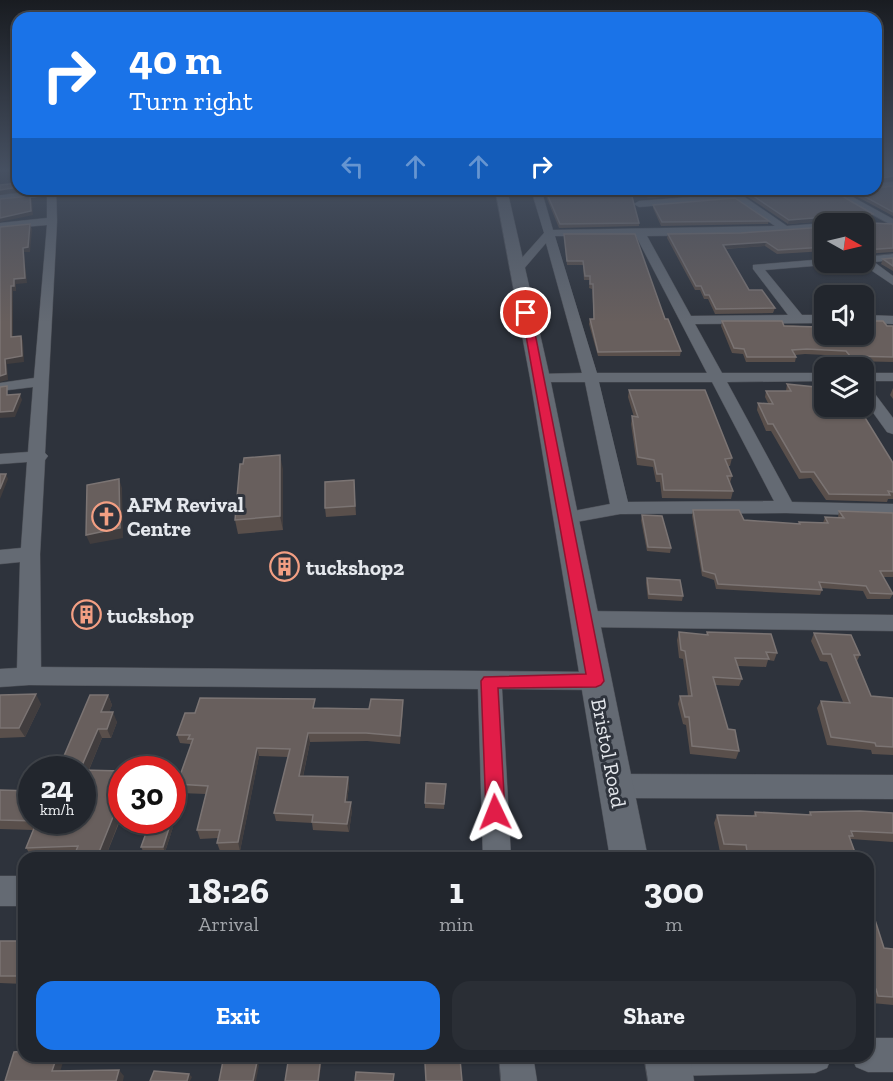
<!DOCTYPE html>
<html lang="en">
<head>
<meta charset="utf-8">
<style>
  body { margin:0; font-family:"Zilla Slab",serif; background:#2a2e35; color:#f1f3f6; height:100vh; display:flex; flex-direction:column; font-size:22px; white-space:nowrap }
  * { box-sizing:border-box; margin:0 }
  p { font-size:20px; color:#a2a5aa }
  .icon { flex:none; width:33px; height:33px; fill:none; stroke:currentColor; stroke-width:2; stroke-linecap:round; stroke-linejoin:round }
  .map { position:relative; flex:1; overflow:hidden }
  .details { position:absolute; left:18px; top:852px; width:856px; height:210px; display:flex; flex-direction:column; background:#22262d; border-radius:18px; box-shadow:0 2px 4px #0004,0 0 0 2px #3f4349 }
  .details>* { flex:none }
  .hud { position:absolute; left:12px; top:12px; width:870px; height:183px; border-radius:18px; box-shadow:0 2px 4px #0004,0 0 0 2px #3f4349; background:#1a73e8; color:#fff; overflow:hidden }
  .needle { width:39px; rotate:98deg }
  .tools { position:absolute; left:814px; top:213px; display:grid; gap:12px }
  .tools a { display:grid; place-items:center; width:60px; height:60px; border-radius:12px; background:#22262d; box-shadow:0 2px 4px #0004,0 0 0 2px #3f4349; font-size:30px }
  .speed { position:absolute; left:18px; top:756px; display:flex; gap:12px; font-size:30px; font-weight:700; text-align:center }
  .speed>* { display:grid; place-content:center; width:78px; height:78px; border-radius:50%; background:#22262d; box-shadow:0 2px 4px #0004,0 0 0 2px #3f4349; line-height:1 }
  .speed small { font-size:15px; font-weight:400 }
  .speed .limit { border:9px solid #d22; background:#fff; color:#111 }
  .pin { position:absolute; display:grid; place-items:center; width:51px; height:51px; color:#fff; margin:-26px; border:3px solid #fff; border-radius:50%; box-shadow:0 2px 6px #0007 }
  .me { position:absolute; width:66px; margin:-33px; rotate:358deg; stroke-linejoin:round; filter:drop-shadow(0 0 4px #0008) }
  .turn { display:flex; align-items:center; gap:21px; height:126px; padding:0 18px; font-size:27px }
  .turn .icon { width:78px; height:78px; stroke-width:2.5 }
  .turn b { display:block; font-size:42px; line-height:51px }
  .lanes { display:flex; align-items:center; height:57px; padding:0 18px; background:#0003; justify-content:center; gap:30px; direction:ltr }
  .lanes .off { opacity:.35 }
  .eta { display:flex; justify-content:space-evenly; align-items:center; height:102px; text-align:center }
  .eta b { font-size:36px; font-weight:700; line-height:42px }
  .button { display:flex; gap:12px; margin-top:auto; padding:12px 18px }
  .button a { flex:1; height:69px; border-radius:18px; background:#1a73e8; color:#fff; font-size:24px; font-weight:700; line-height:69px; text-align:center }
  .button a+a { background:#2a2e35; color:#f1f3f6 }
  .map>svg:first-child { display:block }
  .lines { fill:none; stroke-linecap:round; stroke-linejoin:round }
  .minor-casing { stroke:#4d5057; stroke-width:1 }
  .tertiary-casing { stroke:#4d5057; stroke-width:1 }
  .minor { fill:#646a73; fill-rule:evenodd }
  .tertiary { fill:#646a73; fill-rule:evenodd }
  .wall { fill:#594f4b }
  .shaded-wall { fill:#413d3e }
  .building { fill:#685f5d; stroke:#7b7473; stroke-width:1.5 }
  .route { fill:#e11d48; stroke:#92132f; stroke-width:1.5 }
  .labels { text-anchor:middle; dominant-baseline:central; stroke-width:6; stroke-linejoin:round; paint-order:stroke }
  .poi-label { font-size:21px; font-weight:bold; fill:#e5e8ed; stroke:#2e333c; text-anchor:start }
  .street-label { font-size:21px; fill:#e5e8ed; stroke:#2e333c }
</style>
</head>
<body>
<div class="map">
<svg width="893" height="1081" viewBox="0 0 893 1081">
  <rect width="100%" height="100%" fill="#2e333c"/>
  <g class="lines">
    <defs>
      <g id="minor">
        <path d="M893,182V188L876,189V183Z"/>
        <path d="M56,189L57,221L45,453L48,456L45,460L40,554L41,667L596,672L604,674L608,681L604,688L596,690L502,689L511,858H483L478,689L29,685L0,687V669L17,668L20,562L0,564V550L21,548L27,462L0,464V454L28,452L33,387L0,391V383L34,378L47,225L0,229V223L47,218V196L0,201V195Z"/>
        <path d="M531,189H541L553,230L775,226L735,199L639,207L634,204L639,201L728,194L722,189H733L787,226L825,223L827,224H825V229L740,235L647,236L691,316L788,315L753,269V265L825,259V262H830L825,265L765,270L802,315H825V323L695,324L722,373H825V381L727,382L792,502L893,504V516L786,513L620,514L565,524L558,522L556,518L558,514L610,504L585,382H540L533,378L540,374L582,373L546,243L522,271L512,269L544,233ZM555,236H636L707,373H597ZM599,382H712L774,501L628,502Z"/>
        <path d="M826,189H838L893,219V226Z"/>
        <path d="M893,254V260L874,262L893,276V285L859,262H864V257Z"/>
        <path d="M864,315L893,316V324L864,323Z"/>
        <rect x="864" y="373" width="29" height="8"/>
        <path d="M864,384L869,386L893,418V434L887,432L864,400Z"/>
        <path d="M584,611L893,615V631L584,627L576,625L573,619L576,613Z"/>
        <path d="M616,774L893,775V799L616,798L607,794L603,786L607,778Z"/>
        <rect x="0" y="876" width="24" height="30"/>
        <path d="M868,1038H893V1072H868L856,1067L851,1056H868Z"/>
        <path d="M499,1056H533L537,1081H501Z"/>
        <path d="M651,1056H832L827,1068L815,1073L667,1076L655,1071Z"/>
      </g>
      <g id="tertiary">
        <path d="M495,189H507L550,378L648,858H610L530,378Z"/>
        <path d="M644,1056H690L694,1081H648Z"/>
      </g>
    </defs>
    <!-- minor casing -->
    <use href="#minor" class="minor-casing"/>
    <!-- tertiary casing -->
    <use href="#tertiary" class="tertiary-casing"/>
    <!-- minor -->
    <use href="#minor" class="minor"/>
    <!-- tertiary -->
    <use href="#tertiary" class="tertiary"/>
  </g>
  <!-- wall -->
  <g class="wall">
    <path d="M893,186V216L843,189H876L877,188Z"/>
    <path d="M543,189H630L639,223V226L559,228Z"/>
    <path d="M643,189H723L722,192L648,198Z"/>
    <path d="M736,189H830L872,218L851,222L893,224V253V252L864,254V224L829,223L825,221L788,224Z"/>
    <path d="M653,205L769,221L768,224L661,226L653,208Z"/>
    <path d="M825,227V251L777,254L765,246L726,249L749,290L775,308L773,313L715,314L708,299H704L700,290H695L667,238L668,234L741,233Z"/>
    <path d="M564,234L665,319L681,351L680,356H598L589,324L590,319H594L592,289L589,288L590,280H584L583,265H567Z"/>
    <path d="M893,258V271L881,264L883,259Z"/>
    <path d="M722,321L816,327V325L817,321L893,326V362L848,361L845,356L805,354L795,355L796,357L795,362H746L743,354L732,353L721,326Z"/>
    <path d="M787,384L893,463V499H888L887,502L826,500L811,478L799,479L771,431H766L757,410L758,403H768L765,397L766,391H786Z"/>
    <path d="M893,388V399L890,395Z"/>
    <path d="M629,390L732,458L730,466H728L732,476L730,483L733,491L731,499L662,498L660,482H656L653,467L637,465L631,424L632,416L634,417L628,397Z"/>
    <path d="M283,469V530L238,534L235,520Z"/>
    <path d="M354,480L356,515L326,517L325,508Z"/>
    <path d="M693,510L744,520L798,524L799,522L823,523L825,517H838L839,511L893,513V577H883L893,594L890,599H867L863,591L821,588L822,590L820,595L716,589L714,580L702,576L692,516Z"/>
    <path d="M642,515L671,548L670,553L647,551L641,520Z"/>
    <path d="M647,578L683,596L682,601L648,599L646,583Z"/>
    <path d="M679,632L706,635L707,632L777,653L774,661L768,660L766,667L738,666L742,679L739,686L715,685L728,729L739,751L736,759L690,754L686,725L683,724L678,704L680,696H688L683,659L679,658L677,640Z"/>
    <path d="M814,633L860,655L857,661L871,696L893,698V755L872,754L871,750L827,745L817,708L821,701L843,702L827,662L820,661L811,641Z"/>
    <path d="M0,695L41,704L25,737L0,738Z"/>
    <path d="M108,695L112,705L109,712L117,722L111,738H102L89,770L122,771V816L105,858H80L79,855L32,857L26,848L33,830L0,829V790L32,820L82,770Z"/>
    <path d="M403,700V708L400,744L367,741L310,742L303,777H348L349,785L347,802L352,810L349,832L313,830L312,823L276,821L274,813L288,757L259,756L240,851H220L217,843L218,838L200,839L197,830L206,794L180,793L177,784L191,746L190,744L180,743L177,735L195,713L316,708L369,709Z"/>
    <path d="M446,784L444,809L425,808V803Z"/>
    <path d="M755,812L808,815L810,812L893,813V842L851,839V841L857,858H743L742,853L720,852L714,823L717,815L753,816Z"/>
    <path d="M173,827L165,852L143,851L141,847Z"/>
    <path d="M868,919L884,948L893,949V1005L872,1003L870,996H868Z"/>
    <path d="M0,941H24V984L0,983Z"/>
  </g>
  <!-- shaded-wall -->
  <g class="shaded-wall">
    <path d="M893,176V180L876,183V179Z"/>
    <path d="M18,187V189H31L0,195V190Z"/>
    <path d="M717,189H723L722,192L648,198V194Z"/>
    <path d="M30,196L32,200L33,215L0,222V218Z"/>
    <path d="M873,214L872,218L851,222L852,218Z"/>
    <path d="M826,217L825,221L788,224L789,220Z"/>
    <path d="M30,224L32,229L30,252H24L27,283L16,284V291H13V343L11,337V286L14,279Z"/>
    <path d="M766,242L765,246L722,249L723,245Z"/>
    <path d="M21,336L23,341L24,362L7,364L8,380L0,382V376L5,359Z"/>
    <path d="M20,394L22,400L15,417L0,418V412Z"/>
    <path d="M280,455L283,469V530L280,516Z"/>
    <path d="M6,474L8,479L0,499V489Z"/>
    <path d="M119,479L122,488L123,538L90,544L86,535Z"/>
    <path d="M36,694L41,704L25,737L19,728Z"/>
    <path d="M108,695L112,705L105,722L101,712Z"/>
    <path d="M403,700V708L400,744V736Z"/>
    <path d="M113,712L117,722L111,738L107,729Z"/>
    <path d="M98,729L102,738L85,779L80,770Z"/>
    <path d="M308,733L310,742L301,785L299,776Z"/>
    <path d="M257,748L259,756L240,851L238,842Z"/>
    <path d="M348,777L349,785L346,810L345,802Z"/>
    <path d="M351,802L352,810L349,832L347,824Z"/>
    <path d="M117,807L121,816L105,858H102L99,852Z"/>
    <path d="M171,822L173,827L165,852L163,847Z"/>
    <path d="M57,1056H65L58,1078L52,1071Z"/>
    <path d="M321,1056L322,1059L319,1081H318Z"/>
    <path d="M257,1062L259,1065L256,1081H253Z"/>
    <path d="M119,1070L124,1076L123,1081H116Z"/>
    <path d="M189,1074L192,1077L190,1081H187Z"/>
  </g>
  <!-- building -->
  <g class="building">
    <path d="M876,171H893V176L876,179Z"/>
    <path d="M18,183V187L0,190V185Z"/>
    <path d="M876,183L877,188L893,186V212L851,189H876Z"/>
    <path d="M545,189H630L639,223L560,224Z"/>
    <path d="M646,189H717L648,194Z"/>
    <path d="M743,189H830L873,214L852,218L851,222L893,224V248L864,250V224H828L830,220L826,217L789,220Z"/>
    <path d="M30,196L31,211L0,218V199Z"/>
    <path d="M735,198L769,221L662,222L653,205Z"/>
    <path d="M30,224L28,247L23,248L25,278L14,279V286H11V337L21,336L22,356L5,359L6,374L0,376V227Z"/>
    <path d="M825,227V247L778,250L766,242L723,245L749,290H762L775,308L716,309L709,295H705L701,286H696L668,234L741,233Z"/>
    <path d="M564,234H635L665,319H668L681,351L598,352L590,319H594L593,284H590V276H585L583,261H567Z"/>
    <path d="M893,258V266L883,259Z"/>
    <path d="M722,321H782L784,326L820,327L817,321H825V334H864V321H883L887,326H893V357L850,356L846,351L807,349L792,350L796,357H747L744,349L734,348Z"/>
    <path d="M787,384L825,388V406H853L860,416H864L893,463V492L888,491L890,495L829,494L814,472H801L773,424H768L758,403L773,404L766,391H791Z"/>
    <path d="M7,386V395L20,394L13,411L0,412V387Z"/>
    <path d="M629,390H705L732,458L725,459L732,476H727L733,491L664,490L662,474H657L654,460L638,457L632,416L638,417Z"/>
    <path d="M280,455V516L235,520L240,464H243L244,458Z"/>
    <path d="M0,474H6L0,489Z"/>
    <path d="M119,479L120,528L86,535L87,485Z"/>
    <path d="M354,480L355,506L325,508V482Z"/>
    <path d="M693,510H739L744,520L800,524L799,522L828,523L825,517L844,518L839,511L893,513V571H880L893,594L870,593L866,586L819,582L822,590L718,584L715,574L703,571Z"/>
    <path d="M642,515L662,516L671,548L648,547Z"/>
    <path d="M647,578L680,580L683,596L649,594Z"/>
    <path d="M679,632L708,635L707,632L771,634L777,653L766,652L769,659L735,658L742,679L713,677L728,729L735,730L739,751L692,746L689,717H685L680,696H692L685,651L681,650Z"/>
    <path d="M814,633L851,635L860,655H854L871,696L893,698V747L876,746L875,743L831,737L821,701L850,703L831,654H823Z"/>
    <path d="M36,694L19,728H0V695Z"/>
    <path d="M90,695H108L101,712H113L107,729H98L80,770H58Z"/>
    <path d="M200,698L315,699L313,708L369,709L371,699L403,700L400,736L366,733H308L299,776L348,777L345,802H351L347,824L312,822L313,815L274,813L290,749L257,748L238,842L217,843L220,830H197L208,786L177,784L193,739H188L190,735H177L185,713H195Z"/>
    <path d="M82,770L122,771V807H117L99,852L76,851L78,846L26,848L37,821L0,820V790L32,791V820H82Z"/>
    <path d="M426,783L446,784L444,804L425,803Z"/>
    <path d="M860,811L893,813V833L851,831L853,836H849L857,858H748L746,845L724,844L717,815L756,816L755,812L811,815L810,812Z"/>
    <path d="M150,822H171L163,847H141Z"/>
    <path d="M868,919L875,920L884,948L893,949V997L878,996L876,989H868Z"/>
    <rect x="0" y="941" width="24" height="35"/>
    <path d="M24,1051V1056H57L52,1071L119,1070L116,1081H5L14,1052Z"/>
    <path d="M289,1056H321L318,1081H285Z"/>
    <path d="M460,1059L462,1081H426L425,1063Z"/>
    <path d="M223,1061L257,1062L253,1081H219Z"/>
    <path d="M154,1071L189,1074L187,1081H150Z"/>
    <path d="M356,1072L394,1074L393,1081H355Z"/>
  </g>
  <!-- sky -->
  <linearGradient id="sky" x2="0" y2="1"><stop stop-color="#191c21"/><stop offset="0.53" stop-color="#465061"/><stop offset="1" stop-color="#465061" stop-opacity="0"/></linearGradient>
  <rect width="893" height="322" fill="url(#sky)"/>
  <!-- route -->
  <path class="route" d="M526,310L531,313L604,681L601,685L596,687L498,688L505,812L502,818L495,821L488,818L486,812L481,681L484,677L586,674L522,313Z"/>
  <!-- icons -->
  <defs>
    <symbol id="church-ring" viewBox="-11 -11 22 22"><circle r="9.5" fill="#2e333c" stroke="#f39f83" stroke-width="1.5"/><path d="M-1.2-6h2.4v3.5h3.3v2.4h-3.3V6h-2.4V-.1h-3.3v-2.4h3.3Z" fill="#f39f83"/></symbol>
    <symbol id="building-ring" viewBox="-11 -11 22 22"><circle r="9.5" fill="#2e333c" stroke="#f39f83" stroke-width="1.5"/><path d="M-4-6H4V6H1V3H-1V6H-4ZM-2.5-4.3h1.7v1.8h-1.7ZM.8-4.3h1.7v1.8H.8ZM-2.5-1h1.7V.8h-1.7ZM.8-1h1.7V.8H.8Z" fill="#f39f83"/></symbol>
  </defs>
  <g fill-rule="evenodd">
    <use href="#church-ring" x="90" y="500" width="33" height="33"/>
    <use href="#building-ring" x="268" y="550" width="33" height="33"/>
    <use href="#building-ring" x="70" y="598" width="33" height="33"/>
  </g>
  <g class="labels">
    <!-- poi labels -->
    <g class="poi-label">
      <text x="127" y="504">AFM Revival<tspan x="127" dy="24">Centre</tspan></text>
      <text x="306" y="567">tuckshop2</text>
      <text x="107" y="615">tuckshop</text>
    </g>
    <!-- street labels -->
    <g class="street-label">
      <text transform="translate(609 753) rotate(79)">Bristol Road</text>
    </g>
  </g>
</svg>
<div class="tools">
<a><svg class="needle" viewBox="-14 -14 28 28"><path d="M0-13l5 13h-10z" fill="#e53935"/><path d="M0 13l5-13h-10z" fill="#a2a5aa"/></svg></a>
<a><svg class="icon" aria-label="sound" viewBox="0 0 24 24"><path d="M4 9h4l5-4v14l-5-4H4zM17 9q2 3 0 6"/></svg></a>
<a><svg class="icon" aria-label="layers" viewBox="0 0 24 24"><path d="M12 4l9 5-9 5-9-5zM3 14l9 5 9-5"/></svg></a>
</div>
<div class="speed"><div>24<small>km/h</small></div><div class="limit">30</div></div>
<div class="pin" style="left:526px;top:313px;background:#d93025"><svg class="icon" aria-label="arrive" viewBox="0 0 24 24"><path d="M6 21V4h12l-3 4 3 4H6"/></svg></div>
<svg class="me" style="left:495px;top:812px" viewBox="-20 -20 40 40"><path d="M0-17L14 15 0 8-14 15z" fill="#e11d48" stroke="#fff" stroke-width="4"/></svg>
<div class="hud">
<div class="turn"><svg class="icon" aria-label="right" viewBox="0 0 24 24"><path d="M7 20v-9h11M14 6l5 5-5 5"/></svg><div><b>40 m</b>Turn right</div></div>
<div class="lanes"><svg class="icon off" aria-label="left" viewBox="0 0 24 24"><path d="M17 20v-9H6M10 6l-5 5 5 5"/></svg><svg class="icon off" aria-label="ahead" viewBox="0 0 24 24"><path d="M12 20V5M6 11l6-6 6 6"/></svg><svg class="icon off" aria-label="ahead" viewBox="0 0 24 24"><path d="M12 20V5M6 11l6-6 6 6"/></svg><svg class="icon" aria-label="right" viewBox="0 0 24 24"><path d="M7 20v-9h11M14 6l5 5-5 5"/></svg></div>
</div>
<section class="details">
<div class="eta">
<div><b>18:26</b><p>Arrival</p></div>
<div><b>1</b><p>min</p></div>
<div><b>300</b><p>m</p></div>
</div>
<div class="button"><a>Exit</a><a>Share</a></div>
</section>
</div>
</body>
</html>
